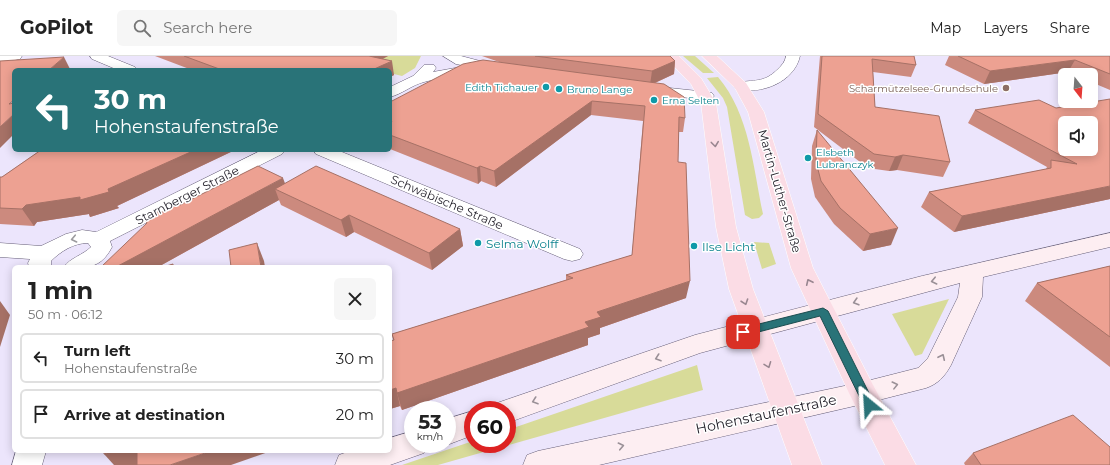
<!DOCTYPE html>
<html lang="en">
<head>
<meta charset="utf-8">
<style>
  body { margin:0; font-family:Montserrat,sans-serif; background:#f6f6f6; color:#222; height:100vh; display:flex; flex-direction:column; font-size:15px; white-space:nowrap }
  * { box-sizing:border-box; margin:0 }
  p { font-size:13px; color:#767676 }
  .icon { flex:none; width:22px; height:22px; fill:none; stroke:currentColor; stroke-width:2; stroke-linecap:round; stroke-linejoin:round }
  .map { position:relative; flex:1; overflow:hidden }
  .details { position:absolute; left:12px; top:209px; width:380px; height:188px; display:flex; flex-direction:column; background:#fff; border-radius:6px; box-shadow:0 2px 10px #0003 }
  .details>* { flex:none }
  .hud { position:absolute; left:12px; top:12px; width:380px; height:84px; border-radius:6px; box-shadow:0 2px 10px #0003; background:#297378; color:#fff; overflow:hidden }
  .needle { width:26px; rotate:163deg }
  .controls { position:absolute; left:1058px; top:12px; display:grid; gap:8px }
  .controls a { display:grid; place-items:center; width:40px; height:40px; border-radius:6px; background:#fff; box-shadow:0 2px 10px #0003; font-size:20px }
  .speed { position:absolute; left:404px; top:345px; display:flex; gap:8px; font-size:20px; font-weight:700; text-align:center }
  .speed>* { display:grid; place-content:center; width:52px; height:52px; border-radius:50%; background:#fff; box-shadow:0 2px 10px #0003; line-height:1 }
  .speed small { font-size:10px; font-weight:400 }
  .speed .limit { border:6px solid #d22; background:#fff; color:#111 }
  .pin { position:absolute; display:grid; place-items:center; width:34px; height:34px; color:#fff; margin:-17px; border-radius:8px; box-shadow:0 2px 6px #0006 }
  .me { position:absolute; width:44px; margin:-22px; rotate:333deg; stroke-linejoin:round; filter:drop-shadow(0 0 3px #0008) }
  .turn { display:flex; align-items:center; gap:14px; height:84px; padding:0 16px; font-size:18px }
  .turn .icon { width:52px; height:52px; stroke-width:2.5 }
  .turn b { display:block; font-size:28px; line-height:34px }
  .round { display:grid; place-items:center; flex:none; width:42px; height:42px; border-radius:6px; background:#f6f6f6 }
  .head { display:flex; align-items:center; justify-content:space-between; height:68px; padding:0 16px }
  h1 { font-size:24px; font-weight:700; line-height:30px }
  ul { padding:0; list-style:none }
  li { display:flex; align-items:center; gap:12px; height:50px; margin:0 8px 6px; padding:0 8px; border:2px solid #e0e0e0; border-radius:6px }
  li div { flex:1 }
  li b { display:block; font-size:15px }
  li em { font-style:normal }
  header { display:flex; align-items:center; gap:24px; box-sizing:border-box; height:56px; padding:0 20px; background:#fff; border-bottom:1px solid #e0e0e0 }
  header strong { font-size:19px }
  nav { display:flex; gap:22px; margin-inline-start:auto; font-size:14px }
  .search { width:280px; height:36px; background:#f6f6f6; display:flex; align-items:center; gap:10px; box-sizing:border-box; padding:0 14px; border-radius:6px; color:#767676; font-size:15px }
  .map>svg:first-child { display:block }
  .green { fill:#d8db99 }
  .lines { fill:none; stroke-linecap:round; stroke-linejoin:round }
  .minor-casing { stroke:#665f78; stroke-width:1 }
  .secondary-casing { stroke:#665f78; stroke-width:1 }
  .primary-casing { stroke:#fff; stroke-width:1 }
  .minor { fill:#fff; fill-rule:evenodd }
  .secondary { fill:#fdeef2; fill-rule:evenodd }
  .primary { fill:#fbdce5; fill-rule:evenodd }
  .wall { fill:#cc8a7e }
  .shaded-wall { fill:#a67166 }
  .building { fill:#eda192; stroke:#a67166; fill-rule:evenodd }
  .oneway { stroke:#998690 }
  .oneway2 { stroke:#9b9a9e }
  .oneway3 { stroke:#9a9097 }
  .route { fill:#297378; stroke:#1b4b4e }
  .culture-dot { fill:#0f9aa8; stroke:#fff; stroke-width:1.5 }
  .education-dot { fill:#8d6e63; stroke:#fff; stroke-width:1.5 }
  .labels { text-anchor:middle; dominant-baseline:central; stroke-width:3; stroke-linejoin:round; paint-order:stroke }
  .far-culture-label { font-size:10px; fill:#0d838f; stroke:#fff; text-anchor:start }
  .far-education-label { font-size:10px; fill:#785e54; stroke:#fff; text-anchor:end }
  .street-label { font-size:12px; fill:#211e28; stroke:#fff }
  .culture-label { font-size:12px; fill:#0d838f; stroke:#fff; text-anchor:start }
  .near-street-label { font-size:14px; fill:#211e28; stroke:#fff }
</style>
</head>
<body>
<header>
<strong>GoPilot</strong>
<div class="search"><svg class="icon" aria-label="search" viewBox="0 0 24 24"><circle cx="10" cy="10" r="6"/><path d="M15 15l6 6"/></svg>Search here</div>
<nav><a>Map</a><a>Layers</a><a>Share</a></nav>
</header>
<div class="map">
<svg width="1110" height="409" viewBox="0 0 1110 409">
  <rect width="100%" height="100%" fill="#ece5fc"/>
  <!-- green -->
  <g class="green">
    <path d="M365,0H421L415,12L402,20L390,17V14Z"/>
    <path d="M683,0H695L714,17H703Z"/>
    <path d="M718,21C750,59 753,111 763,158L759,162L752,163L745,159L727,51L723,42L707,22Z"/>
    <path d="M754,186L769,187L776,208L762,213Z"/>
    <path d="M949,243L922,298L915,300L892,258Z"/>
    <path d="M697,309L703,334L438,409H402L473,385V388H507V374Z"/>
  </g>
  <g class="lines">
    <defs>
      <g id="minor">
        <path d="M0,0H22L20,3L0,7Z"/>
        <path d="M90,0H108L135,11L137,14H118L92,3Z"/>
        <path d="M443,0H461L503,11L505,14L503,17L498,18L481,14L479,17C461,21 442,21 424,26C412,29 402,38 390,41V31L413,20L424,9H434L436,12L433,16L466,10L456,8Z"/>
        <path d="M786,0H800C794,27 760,39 736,33L734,30L736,27C754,23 763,28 778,13C782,9 785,6 786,0Z"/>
        <path d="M651,30L707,36L712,37L714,40L712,43L707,44L646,37L644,34L646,31Z"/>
        <path d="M262,94H285L282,98L110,185L112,191C100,214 87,211 64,211C70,202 83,199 91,191L88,187C74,187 61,195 51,205V211H29L28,207L30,203L0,201V187L41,190L66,178L82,174L96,176Z"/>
        <path d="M313,94H337L580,193L583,198L580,203L572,205L564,203L316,98Z"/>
        <path d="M16,395H46L42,409H12Z"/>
      </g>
      <g id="secondary">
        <path d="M1110,177V191L983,221L982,241L951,309C945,320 938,328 926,332L863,348L599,409H523L527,399L538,395L863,326L918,312L928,302L958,241L960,227L700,297L507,367V354H493L497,347L695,279L922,220Z"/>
        <path d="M473,355V379L447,389L445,388H447V363Z"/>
        <path d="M413,375V388H428L424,397L390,409H335L339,399L350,395H390V382Z"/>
      </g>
      <g id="primary">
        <path d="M664,0H679L701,22L716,47L736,171L753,233L822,409H792L729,233L716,171L701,47L691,28Z"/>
        <path d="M702,0H717L746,27L764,56L813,212L873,329L916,409H885L849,337L791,212L748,56L735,32Z"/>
      </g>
    </defs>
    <!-- minor casing -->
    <use href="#minor" class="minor-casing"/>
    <!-- secondary casing -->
    <use href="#secondary" class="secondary-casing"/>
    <!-- primary casing -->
    <use href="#primary" class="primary-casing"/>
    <!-- minor -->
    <use href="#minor" class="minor"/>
    <!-- secondary -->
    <use href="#secondary" class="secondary"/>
    <!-- primary -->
    <use href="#primary" class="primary"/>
  </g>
  <!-- wall -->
  <g class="wall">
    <path d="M155,0H388L382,3L394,19L390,21V14H192Z"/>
    <path d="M482,0H670L675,5L674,18L655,27L685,62L683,76H679L678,106L686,242L600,272V278L588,282V289L402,354L400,350L390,353L393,284L392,278L566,224V219L632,199L643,65L591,59L496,131L481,125L478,128L390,93V46L502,7Z"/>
    <path d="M820,0H914L916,9L911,21L873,16L875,51L950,106L943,121L897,114L889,115L868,112L814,71Z"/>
    <path d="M949,0H1110V34L1091,26V19H1074L1068,16L984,28L945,9Z"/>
    <path d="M1056,52L1110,143L954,176L921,151L929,136L1046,113L1047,111L968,67L975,54Z"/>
    <path d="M817,74L891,189L863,195L834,168L815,141L811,123L812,90Z"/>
    <path d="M41,94H235L117,150L119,152L90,161L89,158L37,166L34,170L0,168V121H2Z"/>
    <path d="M285,127L460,173L463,190L432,214L354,176L346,181L281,149L279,144L158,211H101L164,156L180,149Z"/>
    <path d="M1110,210V311L1025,245L1037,227Z"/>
    <path d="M973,397L1110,409H965L964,407Z"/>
  </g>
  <!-- shaded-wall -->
  <g class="shaded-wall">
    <path d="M364,0H388L366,12Z"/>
    <path d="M64,1L70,13L69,14H49Z"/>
    <path d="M1075,4L1068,16L984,28L990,15Z"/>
    <path d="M392,5L394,19L390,21V14H372Z"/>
    <path d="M675,5L674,18L650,29L652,15Z"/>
    <path d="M592,45L591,59L496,131L494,115Z"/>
    <path d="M14,58V78L0,92V71Z"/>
    <path d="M195,94H235L117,150L119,152L90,161L89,158L37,166L34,170L22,153L26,149L80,141L108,133Z"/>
    <path d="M903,99L897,114L889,115L895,101Z"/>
    <path d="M480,110L481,125L478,128L477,112Z"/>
    <path d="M283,122L289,138L275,133L279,144L158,211H116Z"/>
    <path d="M1110,130V143L954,176L962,160Z"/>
    <path d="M349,159L354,176L346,181L341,164Z"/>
    <path d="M898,172L891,189L863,195L870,178Z"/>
    <path d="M460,173L463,190L432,214L429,197Z"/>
    <path d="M257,187L264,205L265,211H261Z"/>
    <path d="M690,225L686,242L600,272V278L588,282V289L402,354L397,337L585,266L597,256Z"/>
    <path d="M0,245L10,259L0,291Z"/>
    <path d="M396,332L400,350L390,353V334Z"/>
    <path d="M114,395H143L138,409H114L104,398Z"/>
    <path d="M211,395H271L231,409H170Z"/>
  </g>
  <!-- building -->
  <g class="building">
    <path d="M184,0H369L392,5L372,14H222Z"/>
    <path d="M535,0H670L675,5L652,15Z"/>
    <path d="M822,0H914L916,9L872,3L875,51L939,60L950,106L903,99L895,101L874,98L818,58Z"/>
    <path d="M958,0H1110V18L1075,4L990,15Z"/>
    <path d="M64,1L49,14H14V44L9,48L14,47V58L0,71V5Z"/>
    <path d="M483,4L664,28L684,41L685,62L679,61L678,106L686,107L690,225L597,256L601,261L585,266L589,271L397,337L396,332L390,334V285L394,284L392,278L573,222L566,219L632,199L645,50L592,45L494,115L480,110L477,112L390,79V68L392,65L390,64V46L463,8Z"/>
    <path d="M1110,43V130L962,160L929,136L1051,112V104L1077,108L975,54L1039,44L1056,52ZM1065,67H1091V93H1065Z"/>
    <path d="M817,74L898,172L870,178L840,152L821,125L816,106Z"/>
    <path d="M41,94H195L108,133L109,136L80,144V141L26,149L22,153L0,152V121H2Z"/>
    <path d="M258,110L283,122L116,211H101L147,167L145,163L157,156H164L178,148L180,149Z"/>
    <path d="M316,110L460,173L429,197L349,159L341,164L275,133Z"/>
    <path d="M257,187L261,211H231L229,194Z"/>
    <path d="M173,208V211H163Z"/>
    <path d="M1110,210V281L1037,227Z"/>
    <path d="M1073,359L1110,391V409H981L973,397Z"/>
    <path d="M104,395H114L104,398Z"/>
    <path d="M137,395H211L170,409H137Z"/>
  </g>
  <!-- one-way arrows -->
  <defs><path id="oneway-chevron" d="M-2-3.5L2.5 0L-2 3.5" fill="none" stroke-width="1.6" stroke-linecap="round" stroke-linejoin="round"/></defs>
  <g class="oneway">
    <use href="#oneway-chevron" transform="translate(715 88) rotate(83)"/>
    <use href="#oneway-chevron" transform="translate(809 226) rotate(-115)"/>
    <use href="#oneway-chevron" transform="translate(745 246) rotate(71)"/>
    <use href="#oneway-chevron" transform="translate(768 309) rotate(69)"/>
  </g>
  <use class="oneway2" href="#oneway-chevron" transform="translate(74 183) rotate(168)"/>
  <g class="oneway3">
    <use href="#oneway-chevron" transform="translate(934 225) rotate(167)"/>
    <use href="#oneway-chevron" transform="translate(856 246) rotate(164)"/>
    <use href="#oneway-chevron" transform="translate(942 301) rotate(-65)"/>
    <use href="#oneway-chevron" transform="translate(658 302) rotate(161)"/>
    <use href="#oneway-chevron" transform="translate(895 329) rotate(-14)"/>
    <use href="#oneway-chevron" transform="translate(535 345) rotate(161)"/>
    <use href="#oneway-chevron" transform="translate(621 390) rotate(-12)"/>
  </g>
  <!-- route -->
  <path class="route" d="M823,252L828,255L875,349L873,352L869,354L865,352L820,260L743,280L737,276L743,272Z"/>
  <!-- markers -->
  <g class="culture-dot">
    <circle cx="546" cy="31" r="4"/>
    <circle cx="559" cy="33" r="4"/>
    <circle cx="654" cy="44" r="4"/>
    <circle cx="808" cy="102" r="4"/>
    <circle cx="478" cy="187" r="4"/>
    <circle cx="694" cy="190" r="4"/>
  </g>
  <circle class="education-dot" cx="1006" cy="32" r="4"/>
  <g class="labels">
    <!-- far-culture labels -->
    <g class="far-culture-label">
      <text x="538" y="31" text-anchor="end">Edith Tichauer</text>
      <text x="567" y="33">Bruno Lange</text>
      <text x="662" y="44">Erna Selten</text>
      <text x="816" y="96">Elsbeth<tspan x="816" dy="12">Lubranczyk</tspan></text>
    </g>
    <!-- far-education labels -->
    <g class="far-education-label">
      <text x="998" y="32">Scharmützelsee-Grundschule</text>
    </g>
    <!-- street labels -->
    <g class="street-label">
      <text transform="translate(780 135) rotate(74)">Martin-Luther-Straße</text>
      <text transform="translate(187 139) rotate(-27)">Starnberger Straße</text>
      <text transform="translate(447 146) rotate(23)">Schwäbische Straße</text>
    </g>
    <!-- culture labels -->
    <g class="culture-label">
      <text x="486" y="187">Selma Wolff</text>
      <text x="702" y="190">Ilse Licht</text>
    </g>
    <!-- near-street labels -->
    <g class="near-street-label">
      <text transform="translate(766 358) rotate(-12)">Hohenstaufenstraße</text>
    </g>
  </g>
</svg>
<div class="controls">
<a><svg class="needle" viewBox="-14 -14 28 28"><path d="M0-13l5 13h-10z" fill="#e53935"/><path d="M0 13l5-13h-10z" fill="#767676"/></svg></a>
<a><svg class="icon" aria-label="sound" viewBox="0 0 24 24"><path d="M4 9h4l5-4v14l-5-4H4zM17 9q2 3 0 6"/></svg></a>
</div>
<div class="speed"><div>53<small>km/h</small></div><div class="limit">60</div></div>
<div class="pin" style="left:743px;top:276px;background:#d93025"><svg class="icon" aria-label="arrive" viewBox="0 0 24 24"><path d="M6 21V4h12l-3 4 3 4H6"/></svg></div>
<svg class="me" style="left:869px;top:349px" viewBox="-20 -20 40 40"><path d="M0-17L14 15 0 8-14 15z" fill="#297378" stroke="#fff" stroke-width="4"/></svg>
<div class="hud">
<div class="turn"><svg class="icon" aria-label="left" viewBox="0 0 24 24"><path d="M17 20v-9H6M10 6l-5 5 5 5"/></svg><div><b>30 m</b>Hohenstaufenstraße</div></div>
</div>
<section class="details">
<div class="head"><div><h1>1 min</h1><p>50 m · 06:12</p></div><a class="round"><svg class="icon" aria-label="close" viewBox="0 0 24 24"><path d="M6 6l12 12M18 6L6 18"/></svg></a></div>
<ul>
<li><svg class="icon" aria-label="left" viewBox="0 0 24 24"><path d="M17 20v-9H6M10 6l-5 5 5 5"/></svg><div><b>Turn left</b><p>Hohenstaufenstraße</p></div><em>30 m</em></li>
<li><svg class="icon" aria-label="arrive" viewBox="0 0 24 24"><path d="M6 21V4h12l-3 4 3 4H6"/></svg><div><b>Arrive at destination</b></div><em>20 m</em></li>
</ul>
</section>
</div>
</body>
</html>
